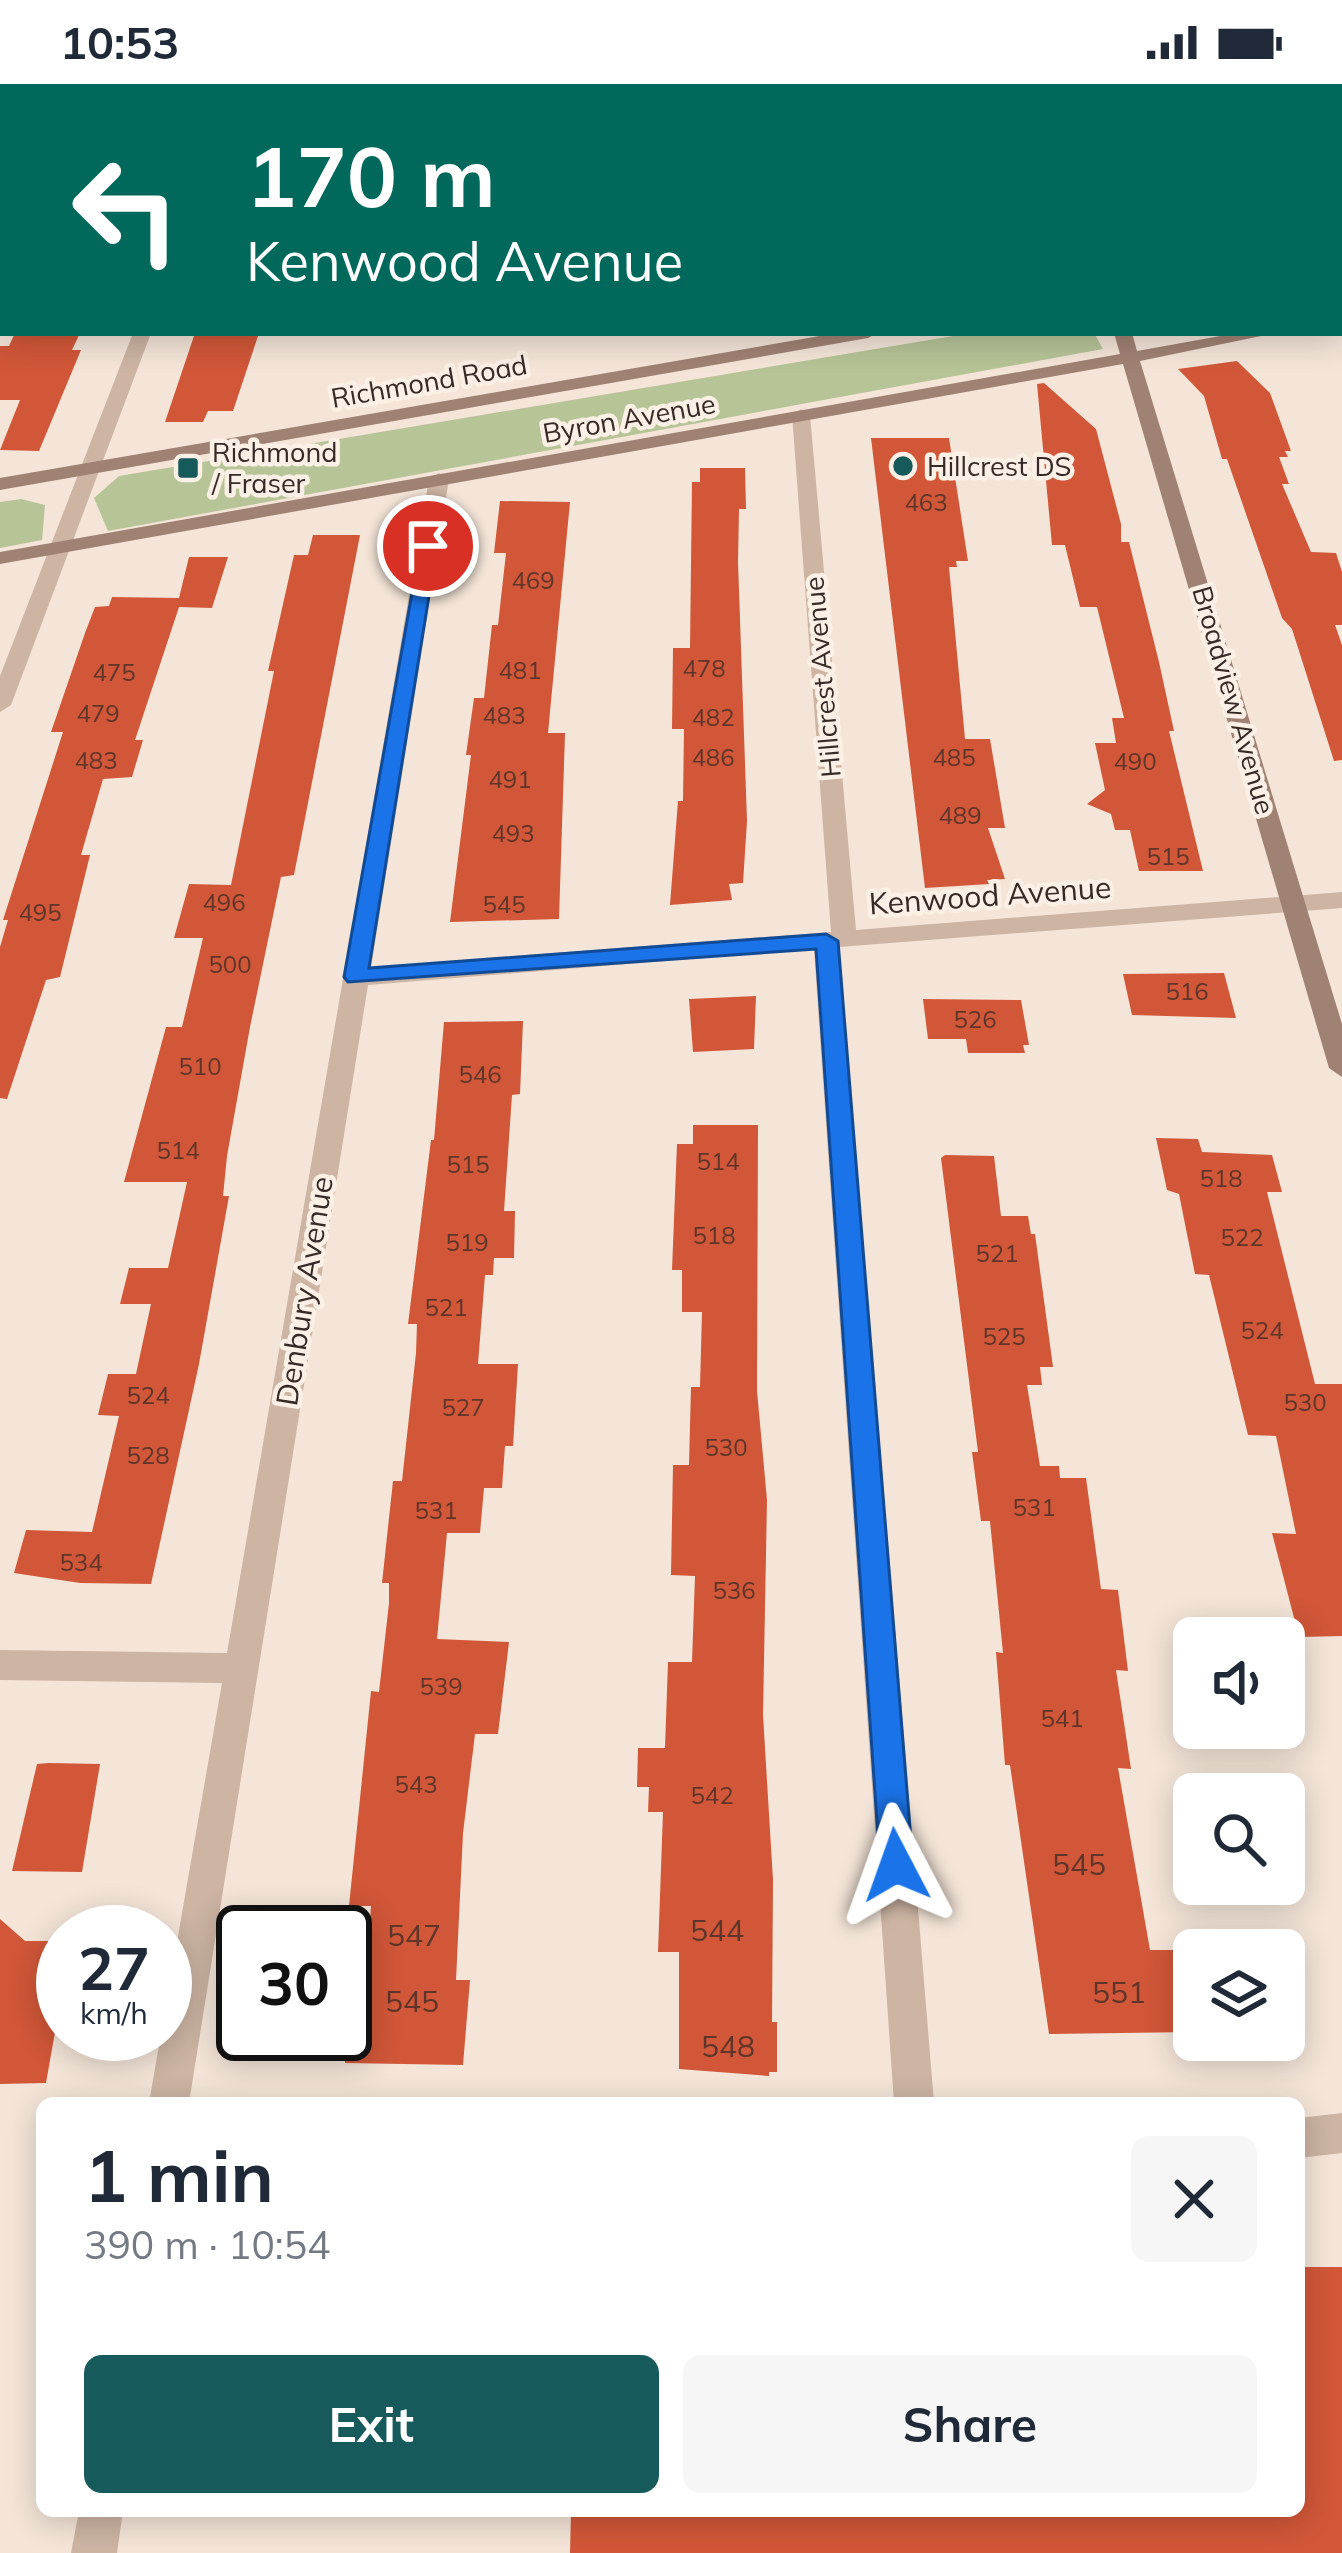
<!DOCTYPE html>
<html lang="en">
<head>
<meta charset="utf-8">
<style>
  body { margin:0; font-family:Mulish,sans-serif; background:#f6f6f7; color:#1f2937; height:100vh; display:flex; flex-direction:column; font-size:45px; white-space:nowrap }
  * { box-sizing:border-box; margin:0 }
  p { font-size:39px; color:#747a83 }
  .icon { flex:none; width:66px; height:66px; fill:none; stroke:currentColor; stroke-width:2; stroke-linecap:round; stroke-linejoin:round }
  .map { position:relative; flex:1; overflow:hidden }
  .drawer { position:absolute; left:36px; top:2013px; width:1269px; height:420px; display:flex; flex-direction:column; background:#fff; border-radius:18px; box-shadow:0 6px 30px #0003 }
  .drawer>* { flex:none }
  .guide { position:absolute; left:0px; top:0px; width:1344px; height:252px; box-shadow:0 6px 30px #0003; background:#00695c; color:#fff; overflow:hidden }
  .fabs { position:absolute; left:1173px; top:1533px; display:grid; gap:24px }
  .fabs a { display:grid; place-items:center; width:132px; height:132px; border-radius:18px; background:#fff; box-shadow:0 6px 30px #0003; font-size:60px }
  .speed { position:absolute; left:36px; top:1821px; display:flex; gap:24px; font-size:60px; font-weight:700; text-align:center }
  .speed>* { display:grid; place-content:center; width:156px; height:156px; border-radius:50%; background:#fff; box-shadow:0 6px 30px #0003; line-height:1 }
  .speed small { font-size:30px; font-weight:400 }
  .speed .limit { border:6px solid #111; border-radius:18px; background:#fff; color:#111 }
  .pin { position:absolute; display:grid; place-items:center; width:102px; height:102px; color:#fff; margin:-51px; border:6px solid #fff; border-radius:50%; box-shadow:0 3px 12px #0007 }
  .me { position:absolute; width:132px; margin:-66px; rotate:356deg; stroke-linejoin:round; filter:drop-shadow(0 0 9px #0008) }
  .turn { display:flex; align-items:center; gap:42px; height:252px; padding:0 48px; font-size:54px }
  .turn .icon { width:156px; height:156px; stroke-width:2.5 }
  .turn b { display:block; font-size:84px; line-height:102px }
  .round { display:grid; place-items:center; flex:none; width:126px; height:126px; border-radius:18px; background:#f6f6f7 }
  .head { display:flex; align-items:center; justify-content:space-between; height:204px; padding:0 48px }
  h1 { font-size:72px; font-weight:700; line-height:90px }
  .action { display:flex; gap:24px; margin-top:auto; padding:24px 48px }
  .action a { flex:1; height:138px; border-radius:18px; background:#175a5c; color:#fff; font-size:48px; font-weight:700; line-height:138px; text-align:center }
  .action a+a { background:#f6f6f7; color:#1f2937 }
  .status { display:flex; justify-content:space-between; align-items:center; height:84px; padding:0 60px; background:#fff; direction:ltr }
  .status svg { height:33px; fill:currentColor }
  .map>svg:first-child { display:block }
  .green { fill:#b7c497 }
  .building { fill:#d15738 }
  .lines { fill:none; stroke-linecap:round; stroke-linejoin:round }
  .street { fill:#cdb4a3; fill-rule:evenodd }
  .secondary { fill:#a08274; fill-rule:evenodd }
  .highway { fill:#59433c; fill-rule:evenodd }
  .route { fill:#1a73e8; stroke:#114b97; stroke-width:3 }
  .poi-dot { fill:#175a5c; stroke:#fbf0e5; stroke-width:4.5 }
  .labels { text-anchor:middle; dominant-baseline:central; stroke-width:9; stroke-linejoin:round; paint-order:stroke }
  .number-label { font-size:24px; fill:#5e352a }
  .far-street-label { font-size:27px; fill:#372a26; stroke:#fbf0e5 }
  .far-poi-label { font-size:27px; fill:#372a26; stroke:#fbf0e5; text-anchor:start }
  .street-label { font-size:30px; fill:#372a26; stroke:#fbf0e5 }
  .near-number-label { font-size:30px; fill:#5e352a }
</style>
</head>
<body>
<div class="status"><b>10:53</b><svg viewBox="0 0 49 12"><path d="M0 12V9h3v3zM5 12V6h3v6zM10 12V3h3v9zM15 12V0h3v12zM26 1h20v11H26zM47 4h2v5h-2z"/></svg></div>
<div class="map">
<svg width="1342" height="2469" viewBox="0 0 1342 2469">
  <rect width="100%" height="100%" fill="#f4e5d8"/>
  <!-- green -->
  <g class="green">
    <path d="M971,249H1094L1103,265L108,447L94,414L119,392Z"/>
    <path d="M21,415L45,421L42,456L0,464V418Z"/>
  </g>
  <!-- building -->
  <g class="building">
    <path d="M15,249H80L72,266H81L39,367L0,366L20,316H0V262H9Z"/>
    <path d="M195,249H259L233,327H208L203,338H165Z"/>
    <path d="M1237,277L1270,309L1291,367H1285L1288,373H1279L1289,400H1282L1311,468L1336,469L1342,488V541H1335L1342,561V676L1334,677L1292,545L1282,534L1227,375H1222L1204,312L1178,285Z"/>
    <path d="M1044,299L1096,345L1121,440V458H1129L1159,578L1174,647H1169L1203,787H1139L1130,746H1115L1111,730L1087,720L1105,706L1095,659H1116L1112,634H1124L1097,523H1080L1065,461H1052L1037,300Z"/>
    <path d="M871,354H949L968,477H956L957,483H949L965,655H990L1005,744H988L1005,795L987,796L989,800L925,804Z"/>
    <path d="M700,384H745L746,425H739L738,478L747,737L743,799L729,800L732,816L670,821L678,717H683L684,645H672L673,564H690L692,398H700Z"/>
    <path d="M500,417L570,418L548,649H565L559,835L450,838L471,671H466L474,614H484L492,541H498L506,469H494Z"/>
    <path d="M313,451H360L294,791L281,793L250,943L227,1072L223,1112H229L199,1280L151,1500L80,1499L14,1489L26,1446L92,1448L119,1332L98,1331L108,1290H136L151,1220H120L129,1184H168L187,1098H124L166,943H182L203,854H174L189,800L231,801L274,587H268L294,471H308Z"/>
    <path d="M189,473H228L212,524L179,523L135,656H143L132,693L103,695L81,771H90L60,893L46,896L7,1015L0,1014V863L8,836H3L63,648H51L85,549L95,523L109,522L112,513L179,514Z"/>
    <path d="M1224,889L1236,934L1132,931L1123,890Z"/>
    <path d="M756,912L754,965L693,968L689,915Z"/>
    <path d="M923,915L1021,916L1029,961H1023L1025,969H968L966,955H928Z"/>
    <path d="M523,937L520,1010L512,1011L504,1127H515L514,1174H494L493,1191H485L478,1280H518L513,1362H505L502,1404H484L480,1449H447L437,1555L509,1558L498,1650H475L463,1749L456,1896H470L463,1981L345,1979V1938H352L358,1894L366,1895L371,1822H349L371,1607L379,1608L389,1519V1499H382L393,1397H402L416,1269L417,1240H408L431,1056H434L444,938Z"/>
    <path d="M693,1041H758L757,1307L767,1416L763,1631L773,1796L772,1938H777V1988H769V1992L679,1985V1868H658L663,1728H648L649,1703H637L638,1664H665L668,1578H692L695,1492L671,1491L673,1381H689L691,1303H700L702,1228H682V1186H672L677,1060H693Z"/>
    <path d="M1156,1054L1198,1055L1202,1068L1272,1071L1282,1108H1267L1315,1300H1342V1552L1299,1553L1272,1449L1296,1450L1276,1352L1248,1351L1209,1191L1195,1190L1179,1110L1167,1106Z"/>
    <path d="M945,1071L994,1072L1001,1132H1028L1031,1150H1035L1053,1283H1040L1042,1301H1027L1040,1382H1059L1060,1394H1086L1101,1505L1118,1506L1128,1587L1116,1586L1131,1685L1118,1684L1150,1866H1194V1948L1049,1950L1010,1681H1005L996,1568L1003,1569L990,1437H981L972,1368H978L941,1074Z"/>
    <path d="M49,1679L100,1680L82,1788L12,1787L37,1680Z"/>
    <path d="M0,1835L25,1857H63V1903L46,1999L0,2000Z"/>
    <path d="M1299,2183H1342V2469H570L571,2427H1299Z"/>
  </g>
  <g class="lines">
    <!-- street -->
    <g class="street">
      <rect x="0" y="103" width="3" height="10"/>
      <path d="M133,249H151L11,621L0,628V592Z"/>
      <path d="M801,325L810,331L856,846L1342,808V824L839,863L934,2019H894L814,865L368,901L189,2019H149L161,1950H165V1927L222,1599L0,1596V1566L227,1569L429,395L439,389L449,395L371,883L831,848L792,331Z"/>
      <path d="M1342,2029V2069L1299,2074V2034Z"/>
      <path d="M79,2427H123L117,2469H71Z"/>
    </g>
    <!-- secondary -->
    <g class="secondary">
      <rect x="1341" y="166" width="1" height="10"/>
      <rect x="1341" y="232" width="1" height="10"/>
      <path d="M837,249H877L868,254L0,406V394Z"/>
      <path d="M1114,249H1132L1137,267L1237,249H1276L1140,277L1342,940V993L1329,984L1123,280L0,480V468L1120,270Z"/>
    </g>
    <!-- highway -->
    <g class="highway">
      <path d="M34,0H63L32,3Z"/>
      <path d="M100,0H130L98,3Z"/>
    </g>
  </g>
  <!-- route -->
  <path class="route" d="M421,458L437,462L369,884L826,850L838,857L913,1781L908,1792L896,1797L885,1792L880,1781L816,865L348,898L344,893Z"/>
  <!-- markers -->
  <g class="poi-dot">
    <circle cx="903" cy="382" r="12"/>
    <rect x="176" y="372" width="24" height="24" rx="6"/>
  </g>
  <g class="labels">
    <!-- number labels -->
    <g class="number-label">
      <text x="926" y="418">463</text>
      <text x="533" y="496">469</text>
      <text x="704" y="584">478</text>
      <text x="520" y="586">481</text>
      <text x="114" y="588">475</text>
      <text x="98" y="629">479</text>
      <text x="504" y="631">483</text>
      <text x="713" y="633">482</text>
      <text x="713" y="673">486</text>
      <text x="954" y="673">485</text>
      <text x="96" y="676">483</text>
      <text x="1135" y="677">490</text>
      <text x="510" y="695">491</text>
      <text x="960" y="731">489</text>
      <text x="513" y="749">493</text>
      <text x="1168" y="772">515</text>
      <text x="224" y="818">496</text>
      <text x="504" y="820">545</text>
      <text x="40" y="828">495</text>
      <text x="230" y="880">500</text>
      <text x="1187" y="907">516</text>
      <text x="975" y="935">526</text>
      <text x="200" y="982">510</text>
      <text x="480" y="990">546</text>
      <text x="178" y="1066">514</text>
      <text x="718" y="1077">514</text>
      <text x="468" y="1080">515</text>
      <text x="1221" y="1094">518</text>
      <text x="714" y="1151">518</text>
      <text x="1242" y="1153">522</text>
      <text x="467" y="1158">519</text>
      <text x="997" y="1169">521</text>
      <text x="446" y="1223">521</text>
      <text x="1262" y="1246">524</text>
      <text x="1004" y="1252">525</text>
      <text x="148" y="1311">524</text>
      <text x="1305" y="1318">530</text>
      <text x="463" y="1323">527</text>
      <text x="726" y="1363">530</text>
      <text x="148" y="1371">528</text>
      <text x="1034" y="1423">531</text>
      <text x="436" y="1426">531</text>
      <text x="81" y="1478">534</text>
      <text x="734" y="1506">536</text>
      <text x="441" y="1602">539</text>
      <text x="1062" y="1634">541</text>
      <text x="416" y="1700">543</text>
      <text x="712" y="1711">542</text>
    </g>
    <!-- far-street labels -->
    <g class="far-street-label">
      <text transform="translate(429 297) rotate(-10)">Richmond Road</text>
      <text transform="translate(629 334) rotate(-10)">Byron Avenue</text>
      <text transform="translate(822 593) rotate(-95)">Hillcrest Avenue</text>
      <text transform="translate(1234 616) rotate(74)">Broadview Avenue</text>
    </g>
    <!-- far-poi labels -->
    <g class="far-poi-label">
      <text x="212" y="368">Richmond<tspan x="212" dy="31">/ Fraser</tspan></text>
      <text x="927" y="382">Hillcrest DS</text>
    </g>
    <!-- street labels -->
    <g class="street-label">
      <text transform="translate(990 811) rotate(-4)">Kenwood Avenue</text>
      <text transform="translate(304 1207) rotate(-81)">Denbury Avenue</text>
    </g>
    <!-- near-number labels -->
    <g class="near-number-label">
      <text x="1079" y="1780">545</text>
      <text x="717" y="1846">544</text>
      <text x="414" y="1851">547</text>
      <text x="1119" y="1908">551</text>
      <text x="412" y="1917">545</text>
      <text x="728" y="1962">548</text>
    </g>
  </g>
</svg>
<div class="fabs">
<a><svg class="icon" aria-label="sound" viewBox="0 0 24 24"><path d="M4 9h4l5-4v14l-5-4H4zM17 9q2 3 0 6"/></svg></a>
<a><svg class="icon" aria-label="search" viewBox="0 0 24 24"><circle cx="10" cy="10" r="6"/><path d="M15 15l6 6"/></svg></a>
<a><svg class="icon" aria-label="layers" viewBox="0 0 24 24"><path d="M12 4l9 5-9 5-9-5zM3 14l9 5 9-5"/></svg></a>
</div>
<div class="speed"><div>27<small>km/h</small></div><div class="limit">30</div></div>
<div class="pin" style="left:428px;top:462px;background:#d93025"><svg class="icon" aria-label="arrive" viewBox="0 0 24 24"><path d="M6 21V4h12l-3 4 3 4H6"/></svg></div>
<svg class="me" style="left:896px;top:1781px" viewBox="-20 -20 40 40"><path d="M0-17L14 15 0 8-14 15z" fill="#1a73e8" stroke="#fff" stroke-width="4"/></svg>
<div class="guide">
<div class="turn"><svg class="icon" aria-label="left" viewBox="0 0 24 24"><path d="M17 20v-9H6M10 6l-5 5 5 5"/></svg><div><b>170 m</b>Kenwood Avenue</div></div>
</div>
<section class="drawer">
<div class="head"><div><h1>1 min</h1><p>390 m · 10:54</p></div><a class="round"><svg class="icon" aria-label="close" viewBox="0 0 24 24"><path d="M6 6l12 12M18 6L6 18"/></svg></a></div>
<div class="action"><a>Exit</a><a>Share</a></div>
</section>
</div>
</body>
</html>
